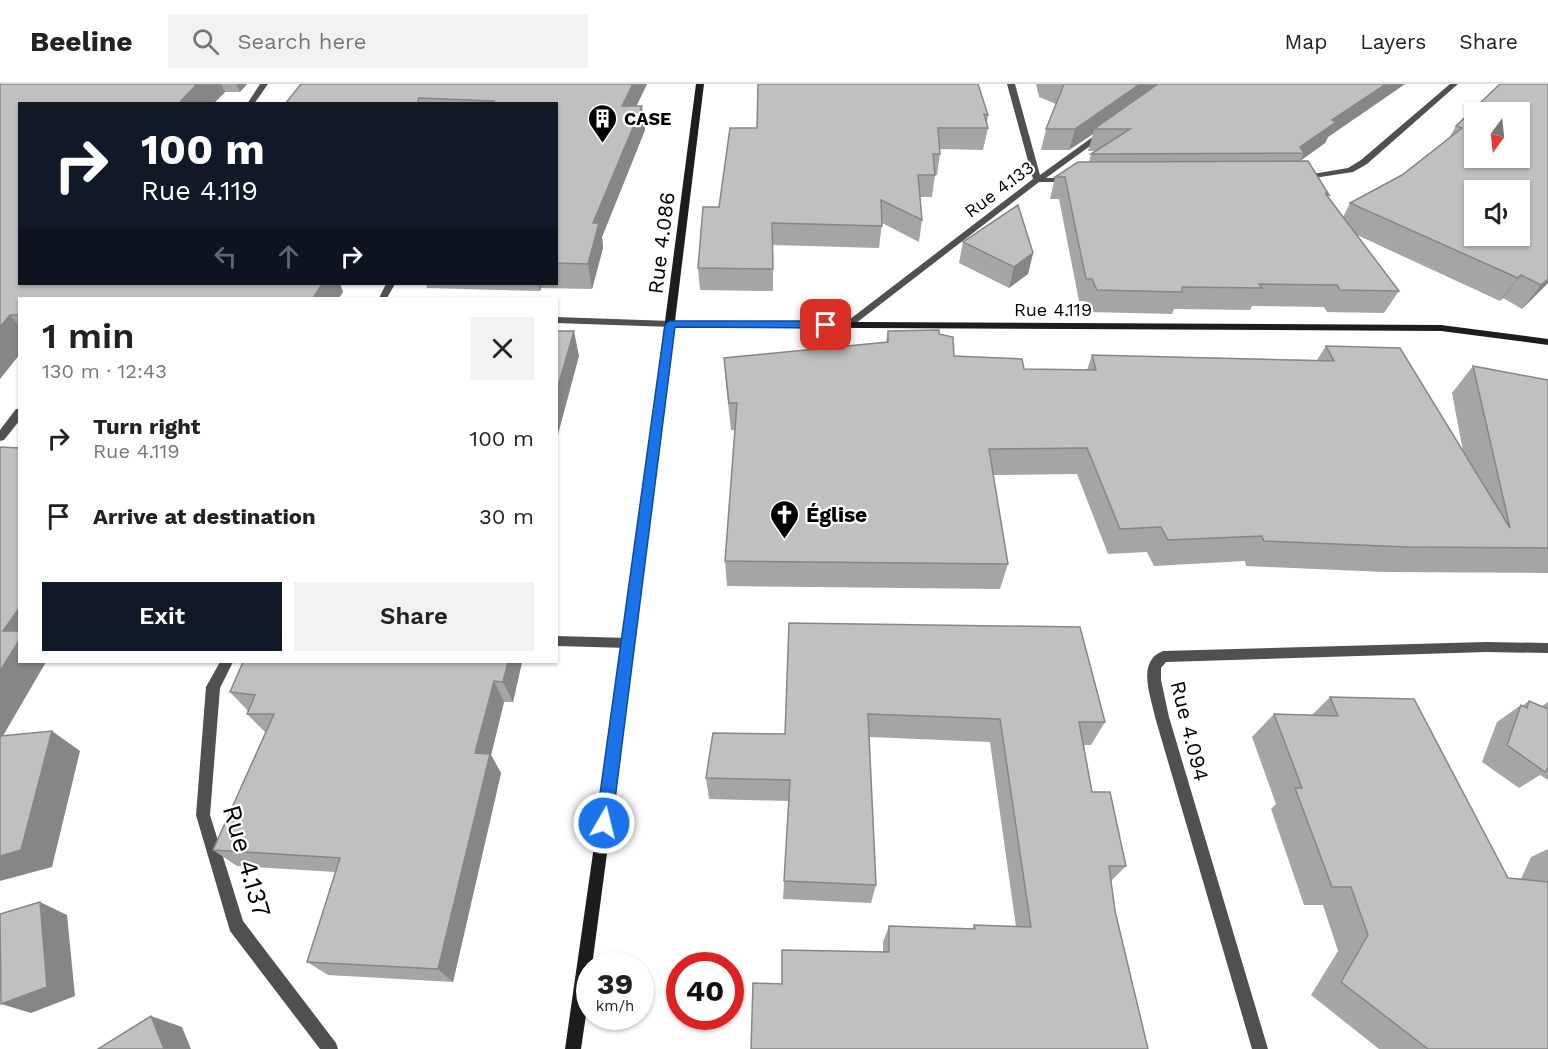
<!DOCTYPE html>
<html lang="en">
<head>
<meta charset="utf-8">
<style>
  body { margin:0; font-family:"Work Sans",sans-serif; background:#f2f2f2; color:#222; height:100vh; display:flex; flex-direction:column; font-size:22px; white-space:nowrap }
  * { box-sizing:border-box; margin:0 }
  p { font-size:20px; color:#767676 }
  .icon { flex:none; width:33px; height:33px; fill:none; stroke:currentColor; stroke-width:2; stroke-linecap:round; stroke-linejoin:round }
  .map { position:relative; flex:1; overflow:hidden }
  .drawer { position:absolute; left:18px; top:213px; width:540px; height:366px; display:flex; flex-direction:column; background:#fff; border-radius:0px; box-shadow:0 2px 4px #0004 }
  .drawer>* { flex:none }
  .guide { position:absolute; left:18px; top:18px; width:540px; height:183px; border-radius:0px; box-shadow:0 2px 4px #0004; background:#111827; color:#fff; overflow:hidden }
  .needle { width:39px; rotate:195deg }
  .buttons { position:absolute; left:1464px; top:18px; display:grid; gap:12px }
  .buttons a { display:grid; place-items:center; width:66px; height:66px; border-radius:0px; background:#fff; box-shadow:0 2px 4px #0004; font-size:30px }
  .speed { position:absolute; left:576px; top:868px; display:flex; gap:12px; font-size:30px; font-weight:700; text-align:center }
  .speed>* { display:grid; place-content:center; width:78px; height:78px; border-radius:50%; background:#fff; box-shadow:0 2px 4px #0004; line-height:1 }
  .speed small { font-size:15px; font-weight:400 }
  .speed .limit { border:9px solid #d22; background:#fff; color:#111 }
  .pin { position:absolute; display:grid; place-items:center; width:51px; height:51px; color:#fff; margin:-26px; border-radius:12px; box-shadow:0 3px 9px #0006 }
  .me { position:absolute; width:66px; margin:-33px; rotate:8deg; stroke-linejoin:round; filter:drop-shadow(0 0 4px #0008) }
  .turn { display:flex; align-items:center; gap:21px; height:126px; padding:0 24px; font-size:27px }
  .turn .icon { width:78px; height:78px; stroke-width:2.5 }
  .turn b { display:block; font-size:42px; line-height:51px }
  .lanes { display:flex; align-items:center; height:57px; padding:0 24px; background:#0003; justify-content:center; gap:30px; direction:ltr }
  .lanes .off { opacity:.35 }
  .round { display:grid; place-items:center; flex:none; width:63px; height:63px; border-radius:0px; background:#f2f2f2 }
  .summary { display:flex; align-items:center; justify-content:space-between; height:102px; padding:0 24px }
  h1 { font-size:36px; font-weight:600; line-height:45px }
  .cta { display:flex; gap:12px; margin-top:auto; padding:12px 24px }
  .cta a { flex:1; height:69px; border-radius:0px; background:#111827; color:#fff; font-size:24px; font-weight:600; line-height:69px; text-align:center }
  .cta a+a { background:#f2f2f2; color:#222 }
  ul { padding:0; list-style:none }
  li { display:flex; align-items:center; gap:18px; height:78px; padding:0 24px }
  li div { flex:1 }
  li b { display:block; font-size:22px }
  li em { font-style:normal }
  header { display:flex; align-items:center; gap:36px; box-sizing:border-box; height:84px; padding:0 30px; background:#fff; border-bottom:2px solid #e0e0e0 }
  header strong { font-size:28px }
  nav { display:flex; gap:33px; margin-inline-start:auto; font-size:21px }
  .search { width:420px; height:54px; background:#f2f2f2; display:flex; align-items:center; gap:15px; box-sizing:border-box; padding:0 21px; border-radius:0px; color:#767676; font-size:22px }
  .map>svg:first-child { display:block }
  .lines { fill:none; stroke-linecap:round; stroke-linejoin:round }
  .street { fill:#505050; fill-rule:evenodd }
  .secondary { fill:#1d1d1d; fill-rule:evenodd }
  .wall { fill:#a5a5a5 }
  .shaded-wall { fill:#868686 }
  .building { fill:#c0c0c0; stroke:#868686; stroke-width:1.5; fill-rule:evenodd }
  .route { fill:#1a73e8; stroke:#114b97; stroke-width:1.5 }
  .labels { text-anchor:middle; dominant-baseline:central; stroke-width:4.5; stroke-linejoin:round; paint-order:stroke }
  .far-poi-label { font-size:18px; font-weight:bold; fill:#000; stroke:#fff; text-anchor:start }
  .far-street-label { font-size:18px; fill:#000; stroke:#fff }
  .street-label { font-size:21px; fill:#000; stroke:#fff }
  .poi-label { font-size:21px; font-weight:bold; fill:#000; stroke:#fff; text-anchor:start }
  .near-street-label { font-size:26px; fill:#000; stroke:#fff }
</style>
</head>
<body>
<header>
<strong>Beeline</strong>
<div class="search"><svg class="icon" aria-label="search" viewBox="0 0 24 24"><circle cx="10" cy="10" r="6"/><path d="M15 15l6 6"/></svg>Search here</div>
<nav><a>Map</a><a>Layers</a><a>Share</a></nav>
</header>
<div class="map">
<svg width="1548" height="965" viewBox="0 0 1548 965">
  <rect width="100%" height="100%" fill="#fff"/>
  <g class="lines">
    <!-- street -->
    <g class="street">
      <path d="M260,0H268L254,20H247Z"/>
      <path d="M1007,0H1015L1040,91L1101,47L1108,49L1046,94H1074V98H1039L851,243H845V239L1033,95Z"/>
      <path d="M1450,0H1458L1367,80L1353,88L1301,96L1297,94L1301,92L1348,84L1361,76Z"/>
      <path d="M386,200H395L387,214H379Z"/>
      <path d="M556,233L671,237L676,240L671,243L556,239Z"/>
      <path d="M16,325H20V336L4,356L0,357V346Z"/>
      <path d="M556,552L629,554L634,555L635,559L634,563L629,564L556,562Z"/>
      <path d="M1486,558L1548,559V569L1486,568L1166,578L1161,584V596L1169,633L1268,965H1252L1155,633C1151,613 1136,577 1163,567Z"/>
      <path d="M220,578H233L220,604L210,731L243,837L336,959L338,965H320L230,847L196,731L206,603Z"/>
    </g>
    <!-- secondary -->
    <path class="secondary" d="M696,0H704L675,237L1441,241L1548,255V261L1441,247L674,243L635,559L592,882H590V904L581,965H565L623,559Z"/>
  </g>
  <!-- wall -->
  <g class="wall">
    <path d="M0,0H247L240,8H225L213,20H20V200H340L343,208L20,214V270L0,294Z"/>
    <path d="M301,0H647L636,22L645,46L602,153L603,164L592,205L541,204L540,207L427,204L426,200H556V20H285Z"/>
    <path d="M758,0L988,31L987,40L988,44L983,66L940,65V70L937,91H935L932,113H920L922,136L919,158L882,139L879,164L773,161V207L700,206L698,184L719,123L757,44Z"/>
    <path d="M1036,0H1405L1328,53L1325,59L1300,77L1329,111L1328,113L1343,133L1350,119L1402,91L1449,54L1456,42L1500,0L1548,199L1522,225L1503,214L1500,217L1357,151L1399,207L1384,229L1327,228L1324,223L1252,222L1250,226L1174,225L1172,230L1090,228L1085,217H1079L1059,115H1050L1055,93L1089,78L1091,70L1097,67H1088L1093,50L1069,66H1041L1046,45L1056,20L1039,13Z"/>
    <path d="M963,158L1033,169L1028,190L1009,204L959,179Z"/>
    <path d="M888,247L939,250L954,272L1024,285L1087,286L1092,271L1317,276L1326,262L1463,367L1452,309L1473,282L1548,296V489L1384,488L1246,482L1245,477L1154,482L1147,468L1108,470L1077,390L993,391L1008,480L1000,505L727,502L725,477L735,346H731L726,301L724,274L886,258Z"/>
    <path d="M789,539L1105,638L1091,661H1084L1092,708L1126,782L1111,797L1115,827L781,900L883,868V858L889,842L972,845L974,841L1016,843L990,658L869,653L876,801L871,819L783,815L789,717L709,715L706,694L785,650Z"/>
    <path d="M243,578H522L513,618H504L491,671L501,689L453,898L328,891L307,878L335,788L237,782L213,766L266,649L247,630L248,627L230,608Z"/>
    <path d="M1330,613L1508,794L1521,795L1531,773L1548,765V965H1379L1311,911L1338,867L1323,821H1304L1271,725L1276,720L1252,653L1274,630L1312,631Z"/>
    <path d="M1529,617L1542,622L1548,618V696L1540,691L1519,704L1482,678L1497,638L1521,621L1522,622Z"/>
  </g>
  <!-- shaded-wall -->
  <g class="shaded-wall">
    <path d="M197,0H221L225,8L213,20H178Z"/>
    <path d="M236,0H247L240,8Z"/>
    <path d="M633,0H647L625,46L622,22Z"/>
    <path d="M1140,0H1163L1094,45L1093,50L1069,66L1075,45Z"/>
    <path d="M1386,0H1405L1328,53L1325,59L1300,77L1304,69L1300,63L1332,36Z"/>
    <path d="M642,22L645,46L602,153L603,164L592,205L588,180L593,139Z"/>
    <path d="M1033,169L1028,190L1009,204L1014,183Z"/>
    <path d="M1521,191L1503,214L1500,217L1518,194Z"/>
    <path d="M1548,195V199L1522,225L1541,201Z"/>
    <path d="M322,200H340L343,208L339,214H313Z"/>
    <path d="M538,200H540L541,204L540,207Z"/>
    <path d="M10,231L20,243V270L0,295V243Z"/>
    <path d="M574,247L579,272L556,358V309Z"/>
    <path d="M20,523V578H46L0,657V587L3,547Z"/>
    <path d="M508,578H522L513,618L503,598Z"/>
    <path d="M494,597L504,618L491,671L501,689L453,898L438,885L475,669Z"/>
    <path d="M52,647L80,667L52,783L0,797V772Z"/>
    <path d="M40,818L67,831L75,912L31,929L1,920Z"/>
    <path d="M151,932L182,943L191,965H164Z"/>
  </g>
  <!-- building -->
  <g class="building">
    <path d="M0,0H197L178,20H20V200H322L313,214H20V231H10L0,243Z"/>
    <path d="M301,0H633L622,22H642L593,139H599L588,180L556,179V20H492L494,17L419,14L417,20H285Z"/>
    <path d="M758,0H978L988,31L984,30L988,44H938L940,70H933L935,91H918L922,136L881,116L882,142L772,139L773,185L698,184L703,123H719L730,44H757Z"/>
    <path d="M1064,0H1140L1075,45H1046Z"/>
    <path d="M1158,0H1386L1332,36L1336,38L1300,63L1304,69L1091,70L1130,45H1094Z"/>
    <path d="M1500,0H1548V195L1541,201L1521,191L1518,194L1350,119L1402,91L1462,44L1456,42ZM1474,28H1520V74H1474ZM1474,106H1520V152H1474Z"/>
    <path d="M1308,77L1329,111L1325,109L1399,207L1340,206L1337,201L1259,200L1262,204L1182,203V208L1097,206L1092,195H1086L1065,93H1055L1078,78Z"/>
    <path d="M1018,121L1033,169L1014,183L963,158Z"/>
    <path d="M939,246V250L953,253L954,272L1022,275L1024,285L1096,286L1092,271L1334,277L1326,262L1400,264L1510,444L1473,282L1548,296V464L1407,463L1264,457L1262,452L1168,456L1161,443L1120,445L1087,364L989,365L1008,480L725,477L737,319H729L724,274L888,258V247Z"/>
    <path d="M556,247H574L556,309Z"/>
    <path d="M0,363L20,364V523L3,547H20V555L0,587Z"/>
    <path d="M789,539L1080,543L1105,638H1079L1092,708H1110L1126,782H1109L1115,827L1148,965H751L753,899L782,900V866L889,868V842L975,845L974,841L1031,843L1000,635L868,630L876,801L784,797L790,696L706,694L713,649L785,650Z"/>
    <path d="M243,578H508L503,598L494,597L475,669L490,670L438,885L307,878L340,774L213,766L274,630H247L255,611L230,608Z"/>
    <path d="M1330,613L1414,615L1508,794L1548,798V965H1428L1341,898L1368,851L1351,803H1332L1295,704H1302L1274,630L1338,632Z"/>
    <path d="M1529,617L1548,625V684L1545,688L1507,661L1521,621L1527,624Z"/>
    <path d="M52,647L21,766L0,772V652Z"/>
    <path d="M40,818L47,903L1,920L0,830Z"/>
    <path d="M151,932L164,965H98Z"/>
  </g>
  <!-- route -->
  <path class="route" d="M670,237H826L831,241L826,244L675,243L612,739L610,745L604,747L598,745L596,739L665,240Z"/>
  <!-- icons -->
  <defs>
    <symbol id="building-pin" viewBox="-11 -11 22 30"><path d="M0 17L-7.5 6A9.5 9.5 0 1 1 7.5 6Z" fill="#000" stroke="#fff"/><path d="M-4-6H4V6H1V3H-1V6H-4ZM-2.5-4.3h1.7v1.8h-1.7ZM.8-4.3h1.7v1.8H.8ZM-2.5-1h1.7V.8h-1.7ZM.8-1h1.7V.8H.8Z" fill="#fff"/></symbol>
    <symbol id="church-pin" viewBox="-11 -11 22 30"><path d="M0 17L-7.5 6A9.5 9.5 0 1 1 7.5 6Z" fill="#000" stroke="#fff"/><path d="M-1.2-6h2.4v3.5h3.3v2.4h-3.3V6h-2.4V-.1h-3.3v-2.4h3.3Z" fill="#fff"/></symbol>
  </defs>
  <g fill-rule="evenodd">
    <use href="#building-pin" x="586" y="18" width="33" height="45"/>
    <use href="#church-pin" x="768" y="414" width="33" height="45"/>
  </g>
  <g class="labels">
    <!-- far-poi labels -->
    <g class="far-poi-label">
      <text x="624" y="34">CASE</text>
    </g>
    <!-- far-street labels -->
    <g class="far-street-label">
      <text transform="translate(999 105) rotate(-37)">Rue 4.133</text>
      <text x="1053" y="225">Rue 4.119</text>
    </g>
    <!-- street labels -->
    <g class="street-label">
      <text transform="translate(661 159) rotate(-83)">Rue 4.086</text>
      <text transform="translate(1190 647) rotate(76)">Rue 4.094</text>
    </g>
    <!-- poi labels -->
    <g class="poi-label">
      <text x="806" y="430">Église</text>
    </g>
    <!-- near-street labels -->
    <g class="near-street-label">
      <text transform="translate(247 777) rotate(74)">Rue 4.137</text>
    </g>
  </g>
</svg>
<div class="buttons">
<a><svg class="needle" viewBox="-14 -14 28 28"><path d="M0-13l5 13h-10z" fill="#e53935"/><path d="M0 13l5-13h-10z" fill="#767676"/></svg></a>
<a><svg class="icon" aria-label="sound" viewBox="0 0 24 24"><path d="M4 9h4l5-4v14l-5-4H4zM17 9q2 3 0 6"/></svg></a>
</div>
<div class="speed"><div>39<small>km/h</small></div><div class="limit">40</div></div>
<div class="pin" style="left:826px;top:241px;background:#d93025"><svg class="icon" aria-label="arrive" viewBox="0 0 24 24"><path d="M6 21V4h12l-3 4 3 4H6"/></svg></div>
<svg class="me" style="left:604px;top:739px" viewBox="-20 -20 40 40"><circle r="17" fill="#1a73e8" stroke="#fff" stroke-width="3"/><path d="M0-11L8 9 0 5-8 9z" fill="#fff"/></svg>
<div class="guide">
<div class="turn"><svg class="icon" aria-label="right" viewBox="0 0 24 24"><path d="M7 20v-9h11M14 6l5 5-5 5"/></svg><div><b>100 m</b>Rue 4.119</div></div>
<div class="lanes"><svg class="icon off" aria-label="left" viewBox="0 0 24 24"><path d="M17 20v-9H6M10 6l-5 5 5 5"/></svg><svg class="icon off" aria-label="ahead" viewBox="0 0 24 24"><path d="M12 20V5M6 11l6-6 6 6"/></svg><svg class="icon" aria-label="right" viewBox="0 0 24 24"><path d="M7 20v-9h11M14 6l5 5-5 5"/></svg></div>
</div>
<section class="drawer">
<div class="summary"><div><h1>1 min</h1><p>130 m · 12:43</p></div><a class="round"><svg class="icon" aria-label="close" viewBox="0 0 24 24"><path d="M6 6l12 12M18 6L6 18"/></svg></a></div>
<ul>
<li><svg class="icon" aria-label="right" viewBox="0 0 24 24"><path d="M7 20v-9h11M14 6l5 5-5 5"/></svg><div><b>Turn right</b><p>Rue 4.119</p></div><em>100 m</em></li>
<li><svg class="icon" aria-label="arrive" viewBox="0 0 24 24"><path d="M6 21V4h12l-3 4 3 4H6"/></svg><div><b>Arrive at destination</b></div><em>30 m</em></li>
</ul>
<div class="cta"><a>Exit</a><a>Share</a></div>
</section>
</div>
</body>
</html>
